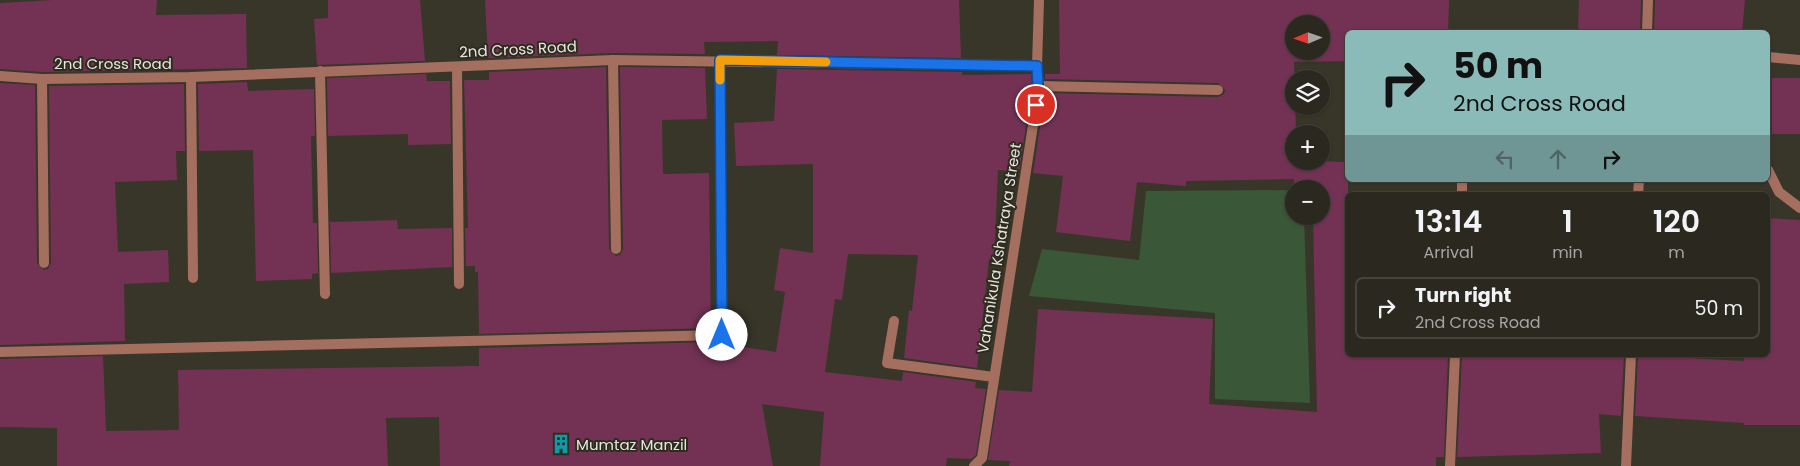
<!DOCTYPE html>
<html lang="en">
<head>
<meta charset="utf-8">
<style>
  body { margin:0; font-family:Poppins,sans-serif; background:#323028; color:#f1f3f6; height:100vh; display:flex; flex-direction:column; font-size:19px; white-space:nowrap }
  * { box-sizing:border-box; margin:0 }
  p { font-size:16px; color:#a5a6a4 }
  .icon { flex:none; width:28px; height:28px; fill:none; stroke:currentColor; stroke-width:2; stroke-linecap:round; stroke-linejoin:round }
  .map { position:relative; flex:1; overflow:hidden }
  .side { position:absolute; left:1345px; top:192px; width:425px; height:165px; display:flex; flex-direction:column; background:#2a281f; border-radius:8px; box-shadow:0 1px 4px #0004,0 0 0 1px #46443d }
  .side>* { flex:none }
  .banner { position:absolute; left:1345px; top:30px; width:425px; height:152px; border-radius:8px; box-shadow:0 1px 4px #0004,0 0 0 1px #46443d; background:#8bbbb9; color:#111; overflow:hidden }
  .needle { width:32px; rotate:268deg }
  .buttons { position:absolute; left:1285px; top:15px; display:grid; gap:10px }
  .buttons a { display:grid; place-items:center; width:45px; height:45px; border-radius:50%; background:#2a281f; box-shadow:0 1px 4px #0004,0 0 0 1px #46443d; font-size:25px }
  .pin { position:absolute; display:grid; place-items:center; width:42px; height:42px; color:#fff; margin:-21px; border:2px solid #fff; border-radius:50%; box-shadow:0 1px 5px #0007 }
  .me { position:absolute; width:55px; margin:-28px; rotate:0deg; stroke-linejoin:round; filter:drop-shadow(0 0 4px #0008) }
  .turn { display:flex; align-items:center; gap:18px; height:105px; padding:0 25px; font-size:22px }
  .turn .icon { width:65px; height:65px; stroke-width:2.5 }
  .turn b { display:block; font-size:35px; line-height:42px }
  .lanes { display:flex; align-items:center; height:48px; padding:0 25px; background:#0003; justify-content:center; gap:25px; direction:ltr }
  .lanes .off { opacity:.35 }
  .eta { display:flex; justify-content:space-evenly; align-items:center; height:85px; text-align:center }
  .eta b { font-size:30px; font-weight:600; line-height:35px }
  ul { padding:0; list-style:none }
  li { display:flex; align-items:center; gap:15px; height:62px; margin:0 10px 8px; padding:0 15px; border:2px solid #46443d; border-radius:8px }
  li div { flex:1 }
  li b { display:block; font-size:19px }
  li em { font-style:normal }
  .map>svg:first-child { display:block }
  .green { fill:#3a5738 }
  .building { fill:#733254; fill-rule:evenodd }
  .lines { fill:none; stroke-linecap:round; stroke-linejoin:round }
  .minor { stroke:#a46f5f; stroke-width:10 }
  .route-casing { stroke:#114b97; stroke-width:12 }
  .route { stroke:#1a73e8; stroke-width:9 }
  .slow { stroke:#f59e0b; stroke-width:9 }
  .labels { text-anchor:middle; dominant-baseline:central; stroke-width:4; stroke-linejoin:round; paint-order:stroke }
  .street-label { font-size:15px; fill:#e6e5dd; stroke:#2e2c1f }
  .poi-label { font-size:15px; fill:#e6e5dd; stroke:#2e2c1f; text-anchor:start }
</style>
</head>
<body>
<div class="map">
<svg width="1800" height="466" viewBox="0 0 1800 466">
  <rect width="100%" height="100%" fill="#383629"/>
  <!-- green -->
  <path class="green" d="M1288,190L1291,213L1294,216L1304,217L1310,403L1215,399V313L1029,296L1042,249L1139,260L1146,191Z"/>
  <!-- building -->
  <g class="building">
    <path d="M53,0H157L156,15L246,14L247,68L42,72L0,69V3Z"/>
    <path d="M328,0H420L425,61L317,65L314,19L328,18Z"/>
    <path d="M485,0H959L961,58L777,55L778,41L704,42L705,54L613,53L488,58Z"/>
    <path d="M1059,0H1449L1448,32H1348V61L1294,62L1296,134H1294V161L1348,162V355H1448L1444,457H1436V466H1009L1010,461L988,460L999,390L1032,392L1038,309L1213,319L1209,404L1317,412L1313,216H1321V189H1294V179L1186,181V186L1137,182L1130,241L1056,232L1063,176L1033,173L1045,93L1218,97L1224,94L1225,90L1218,83L1045,79V74H1060ZM1294,24H1321V51H1294Z"/>
    <path d="M1579,0H1641L1640,32H1578Z"/>
    <path d="M1655,0H1745L1742,32H1654Z"/>
    <path d="M606,67L609,249L616,256L620,255L623,249L620,67L705,68L707,119L662,120L663,174L709,173L711,328L479,334L478,272H475V266H466L465,228H468L464,80H489V72Z"/>
    <path d="M777,69L962,72V75L1031,74L1032,86L1019,172L998,170L994,259H989L977,368L904,358L909,310L912,311L918,255L848,254L842,300L835,299L825,372L902,381L903,372L976,382L975,388L986,389L976,455L971,459L947,458L946,466H820L824,412L762,404L773,466H440L439,417L386,418L388,466H57V428L0,427V359L103,356L106,431L179,430L178,370L479,366V348L712,342L776,352L785,292L774,290L780,248L813,253V164L736,166L734,123L774,121Z"/>
    <path d="M426,74L427,81H450L451,144L408,145V134L328,136L327,78Z"/>
    <rect x="1772" y="78" width="28" height="56"/>
    <path d="M247,82L248,91L314,89L315,136H311L313,223H317L318,273L312,274V279L256,281L253,150L199,151L198,84Z"/>
    <path d="M0,83L35,85L37,263L44,270L48,269L51,263L49,86L184,84L185,151H176L177,180L115,182L118,252L168,250L169,282L124,284L125,341L0,345Z"/>
    <path d="M1768,218L1800,220V425H1744V423L1635,416L1638,355L1744,361V355H1768Z"/>
    <path d="M397,220L398,229L452,228V267L331,273L330,222Z"/>
    <path d="M1462,355H1624L1621,416L1599,414L1601,453L1457,457Z"/>
  </g>
  <g class="lines">
    <!-- minor -->
    <g class="minor">
      <path d="M1647,32L1648,0"/>
      <path d="M1768,57L1800,60"/>
      <path d="M613,60L616,249"/>
      <path d="M457,67L459,284"/>
      <path d="M320,71L325,294"/>
      <path d="M0,76L42,79L191,77L613,60L1037,66"/>
      <path d="M191,77L193,278"/>
      <path d="M42,79L44,263"/>
      <path d="M1039,86L1218,90"/>
      <path d="M1768,170L1779,192L1800,208"/>
      <path d="M1462,195V180"/>
      <path d="M1638,195L1639,180"/>
      <path d="M894,321L887,363L994,377"/>
      <path d="M0,352L722,335L720,60"/>
      <path d="M974,466L982,458L1039,86L1037,66L1039,0"/>
      <path d="M1450,466L1455,355"/>
      <path d="M1626,466L1631,355"/>
    </g>
  </g>
  <g class="lines">
    <defs>
      <path id="route" d="M722,335L720,60L1037,66L1038,86L1036,105"/>
    </defs>
    <!-- route casing -->
    <use href="#route" class="route-casing"/>
    <!-- route -->
    <use href="#route" class="route"/>
    <!-- slow -->
    <path class="slow" d="M720,80V60L826,62"/>
  </g>
  <!-- icons -->
  <defs>
    <symbol id="building-bare" viewBox="-9 -9 18 18"><path d="M-4-6H4V6H1V3H-1V6H-4ZM-2.5-4.3h1.7v1.8h-1.7ZM.8-4.3h1.7v1.8H.8ZM-2.5-1h1.7V.8h-1.7ZM.8-1h1.7V.8H.8Z" fill="#0f9aa8" stroke="#2e2c1f" stroke-width="2.5" paint-order="stroke"/></symbol>
  </defs>
  <g fill-rule="evenodd">
    <use href="#building-bare" x="547" y="430" width="28" height="28"/>
  </g>
  <g class="labels">
    <!-- street labels -->
    <g class="street-label">
      <text transform="translate(518 49) rotate(-3)">2nd Cross Road</text>
      <text x="113" y="63">2nd Cross Road</text>
      <text transform="translate(999 248) rotate(-81)">Vahanikula Kshatraya Street</text>
    </g>
    <!-- poi labels -->
    <g class="poi-label">
      <text x="576" y="444">Mumtaz Manzil</text>
    </g>
  </g>
</svg>
<div class="buttons">
<a><svg class="needle" viewBox="-14 -14 28 28"><path d="M0-13l5 13h-10z" fill="#e53935"/><path d="M0 13l5-13h-10z" fill="#a5a6a4"/></svg></a>
<a><svg class="icon" aria-label="layers" viewBox="0 0 24 24"><path d="M12 4l9 5-9 5-9-5zM3 14l9 5 9-5"/></svg></a>
<a>+</a>
<a>−</a>
</div>
<div class="pin" style="left:1036px;top:105px;background:#d93025"><svg class="icon" aria-label="arrive" viewBox="0 0 24 24"><path d="M6 21V4h12l-3 4 3 4H6"/></svg></div>
<svg class="me" style="left:722px;top:335px" viewBox="-20 -20 40 40"><circle r="19" fill="#fff"/><path d="M0-13L10 11 0 6-10 11z" fill="#1a73e8"/></svg>
<div class="banner">
<div class="turn"><svg class="icon" aria-label="right" viewBox="0 0 24 24"><path d="M7 20v-9h11M14 6l5 5-5 5"/></svg><div><b>50 m</b>2nd Cross Road</div></div>
<div class="lanes"><svg class="icon off" aria-label="left" viewBox="0 0 24 24"><path d="M17 20v-9H6M10 6l-5 5 5 5"/></svg><svg class="icon off" aria-label="ahead" viewBox="0 0 24 24"><path d="M12 20V5M6 11l6-6 6 6"/></svg><svg class="icon" aria-label="right" viewBox="0 0 24 24"><path d="M7 20v-9h11M14 6l5 5-5 5"/></svg></div>
</div>
<section class="side">
<div class="eta">
<div><b>13:14</b><p>Arrival</p></div>
<div><b>1</b><p>min</p></div>
<div><b>120</b><p>m</p></div>
</div>
<ul>
<li><svg class="icon" aria-label="right" viewBox="0 0 24 24"><path d="M7 20v-9h11M14 6l5 5-5 5"/></svg><div><b>Turn right</b><p>2nd Cross Road</p></div><em>50 m</em></li>
</ul>
</section>
</div>
</body>
</html>
